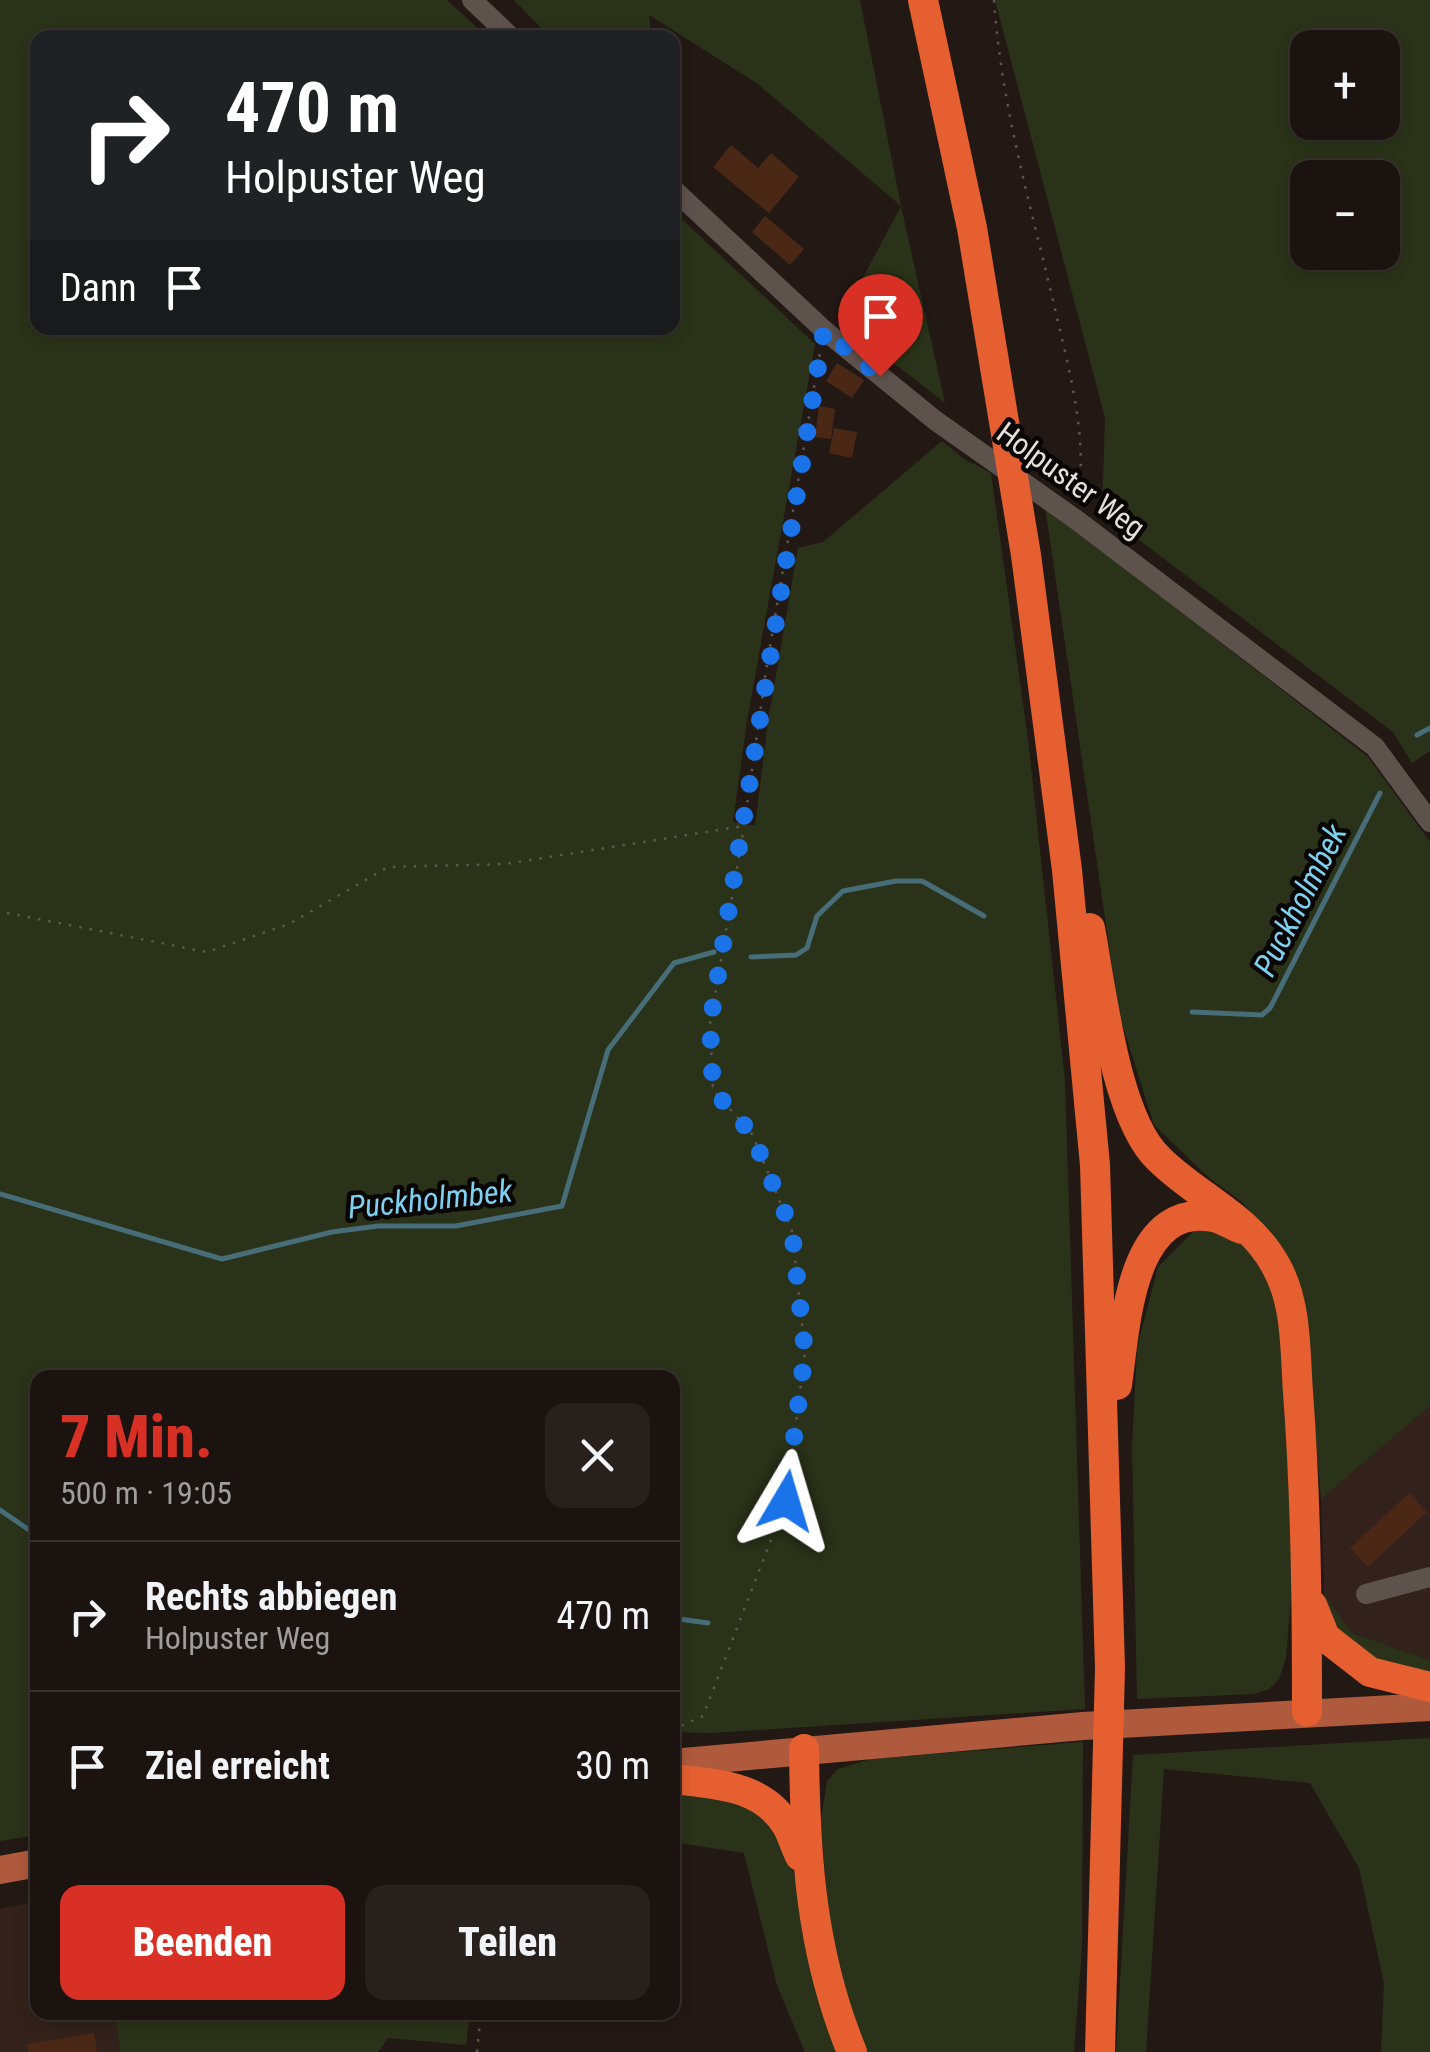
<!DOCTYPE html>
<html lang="de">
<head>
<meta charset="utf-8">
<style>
  body { margin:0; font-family:"Roboto Condensed",sans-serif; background:#27201d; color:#f1f3f6; height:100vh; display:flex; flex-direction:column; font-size:38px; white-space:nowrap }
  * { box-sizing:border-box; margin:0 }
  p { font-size:32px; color:#9f9e9e }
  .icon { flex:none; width:55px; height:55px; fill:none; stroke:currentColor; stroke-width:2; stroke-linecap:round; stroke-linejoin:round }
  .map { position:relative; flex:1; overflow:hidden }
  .panel { position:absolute; left:30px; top:1370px; width:650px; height:650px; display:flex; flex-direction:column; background:#1a130f; border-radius:20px; box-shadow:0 5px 15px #0003,0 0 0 2px #38322f }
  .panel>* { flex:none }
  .top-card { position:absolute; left:30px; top:30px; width:650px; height:305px; border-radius:20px; box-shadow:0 5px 15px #0003,0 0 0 2px #38322f; background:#202124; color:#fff; overflow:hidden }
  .buttons { position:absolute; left:1290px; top:30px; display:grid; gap:20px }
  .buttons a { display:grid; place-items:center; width:110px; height:110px; border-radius:20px; background:#1a130f; box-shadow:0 5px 15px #0003,0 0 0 2px #38322f; font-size:50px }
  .pin { position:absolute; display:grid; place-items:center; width:85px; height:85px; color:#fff; margin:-102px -42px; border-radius:50% 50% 50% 0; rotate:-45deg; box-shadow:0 0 10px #0007 }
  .pin .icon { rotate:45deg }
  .me { position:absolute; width:110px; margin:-55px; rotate:7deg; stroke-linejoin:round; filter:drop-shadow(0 0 8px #0008) }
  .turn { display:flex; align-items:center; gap:35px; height:210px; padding:0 30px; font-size:45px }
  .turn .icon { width:130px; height:130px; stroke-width:2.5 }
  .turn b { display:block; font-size:70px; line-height:85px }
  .then { display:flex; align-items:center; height:95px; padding:0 30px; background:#0003; gap:20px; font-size:38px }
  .round { display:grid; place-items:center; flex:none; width:105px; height:105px; border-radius:20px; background:#27201d }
  .headline { display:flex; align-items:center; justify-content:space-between; height:170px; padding:0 30px }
  h1 { font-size:60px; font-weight:800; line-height:75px; color:#d93025 }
  .action { display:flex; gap:20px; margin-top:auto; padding:20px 30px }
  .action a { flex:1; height:115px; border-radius:20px; background:#d93025; color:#fff; font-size:40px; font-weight:800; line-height:115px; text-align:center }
  .action a+a { background:#27201d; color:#f1f3f6 }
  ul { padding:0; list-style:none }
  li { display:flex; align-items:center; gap:30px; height:150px; padding:0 30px; border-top:2px solid #38322f }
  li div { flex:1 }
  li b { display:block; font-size:38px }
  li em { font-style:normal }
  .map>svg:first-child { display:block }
  .built { fill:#32221b }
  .green { fill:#2a3319; fill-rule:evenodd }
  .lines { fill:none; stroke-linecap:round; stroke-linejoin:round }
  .stream { stroke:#476d79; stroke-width:5 }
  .building { fill:#4b2715 }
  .path { stroke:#5f5651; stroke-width:2.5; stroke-dasharray:2.5 8; stroke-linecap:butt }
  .minor { stroke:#5e524d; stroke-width:20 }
  .major { stroke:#af5a3c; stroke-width:28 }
  .highway { stroke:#e55f31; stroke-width:30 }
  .route { stroke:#1a73e8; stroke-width:18; stroke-dasharray:0 32.4 }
  .labels { text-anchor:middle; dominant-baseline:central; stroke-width:9; stroke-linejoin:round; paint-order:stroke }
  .street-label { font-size:30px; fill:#e6dedb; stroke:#090504 }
  .water-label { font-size:32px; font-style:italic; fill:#7ed0f0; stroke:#090504 }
</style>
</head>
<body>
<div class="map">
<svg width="1430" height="2052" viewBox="0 0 1430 2052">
  <rect width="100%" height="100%" fill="#231914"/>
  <!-- built -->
  <g class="built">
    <path d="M1430,1406V1660L1352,1633L1324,1594L1321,1499Z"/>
    <path d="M37,1901L38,2012L115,2013L120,2052H0V1909Z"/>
  </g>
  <!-- green -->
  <g class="green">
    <path d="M0,0H447L487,37L38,38V328H672L673,211L815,344L747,721L733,822L755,826L768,721L798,548L823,542L942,441L964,459L991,473L1028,739L1065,1081L1085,1709L712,1733L673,1732L672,1378H38L37,1835L0,1841Z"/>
    <path d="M514,0H860L901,206L945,403L840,321L901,206L758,84L649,15L651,37H550Z"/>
    <path d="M995,0H1430V751L1412,763L1393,732L1102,512L1105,418ZM1308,48H1382V122H1308ZM1308,178H1382V252H1308Z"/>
    <path d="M1045,506L1368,757L1430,842V1406L1321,1499L1306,1319L1283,1248L1242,1202L1207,1176L1154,1125L1119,1014Z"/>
    <path d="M1196,1229C1205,1230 1220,1229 1229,1232C1259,1245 1271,1287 1281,1314L1293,1570L1286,1658L1279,1679L1269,1689L1254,1694L1137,1699L1132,1447L1137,1348L1158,1267Z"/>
    <path d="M1324,1594L1352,1633L1430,1660V1680L1380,1667L1332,1628Z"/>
    <path d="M1430,1738V2052H1381L1384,1983L1359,1868L1310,1783L1164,1769L1146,2052H1116L1133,1755Z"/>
    <path d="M1083,1742L1082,1947L1074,2052H864L831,1953L821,1820L827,1781L838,1769L871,1759Z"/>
    <path d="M672,1789L728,1801L761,1815L788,1842L812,1969L840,2052H805L777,1985L744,1853L673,1842Z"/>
    <path d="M115,2013V2012L470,2013L466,2045L388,2038L378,2052H120Z"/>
  </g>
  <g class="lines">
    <!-- stream -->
    <g class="stream">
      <path d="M1417,735L1430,728"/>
      <path d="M751,957L796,955L807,948L817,916L843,891L896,881H922L984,916"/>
      <path d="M1192,1012L1262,1015L1270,1008L1380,793"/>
      <path d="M0,1194L222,1259L332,1232L378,1226H456L562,1206L608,1050L674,963L714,952"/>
      <path d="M0,1510L38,1536"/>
      <path d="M672,1618L708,1623"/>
    </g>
  </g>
  <!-- building -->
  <g class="building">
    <path d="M731,145L758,168L771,153L799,177L769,213L713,167Z"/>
    <path d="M765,216L804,249L790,265L752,232Z"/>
    <path d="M837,363L864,380L852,398L826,381Z"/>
    <path d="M819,406L835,409L831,439L815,437Z"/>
    <path d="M834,428L857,432L852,458L829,453Z"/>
    <path d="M1409,1493L1427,1512L1368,1567L1350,1548Z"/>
    <path d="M94,2033L97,2052H28L27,2044Z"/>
  </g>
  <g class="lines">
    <!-- path -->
    <g class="path">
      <path d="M994,0C1001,105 1031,207 1055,309C1069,369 1088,438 1078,499"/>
      <path d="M7,913L207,952L289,924L388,867L505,864L744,826L767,664L820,352"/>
      <path d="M672,1730L703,1716L786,1501L805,1352L792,1231L752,1134L713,1090L710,1024L744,827"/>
      <path d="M477,2052L481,2012"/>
    </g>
    <!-- minor -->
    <g class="minor">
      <path d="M472,0L512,38"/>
      <path d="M672,188L824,330L936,421L1078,521L1375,747L1430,822"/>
      <path d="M1366,1594L1430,1577"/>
    </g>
    <!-- major -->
    <g class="major">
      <path d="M672,1763L1083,1726L1430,1707"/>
      <path d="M0,1870L38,1863"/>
    </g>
    <!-- highway -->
    <g class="highway">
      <path d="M923,0L972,228L1026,555L1067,870L1095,1165L1110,1668L1100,2052"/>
      <path d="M1090,928C1101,987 1115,1118 1159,1159C1197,1197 1249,1216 1276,1266C1297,1303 1295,1351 1298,1392C1306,1499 1307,1606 1307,1712"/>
      <path d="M1117,1385C1125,1331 1129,1202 1213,1217C1223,1219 1233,1226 1242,1229"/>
      <path d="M1312,1605L1325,1637L1370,1672L1430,1687"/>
      <path d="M804,1749C805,1857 811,1952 852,2052"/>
      <path d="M672,1779C715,1784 763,1785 787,1826C792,1835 795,1846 800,1856"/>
    </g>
  </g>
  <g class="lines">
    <!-- route -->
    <path class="route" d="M786,1501L805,1352L792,1230L752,1134L713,1090L710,1024L824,330L880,376"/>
  </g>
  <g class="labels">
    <!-- street labels -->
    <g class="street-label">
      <text transform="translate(1071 480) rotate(36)">Holpuster Weg</text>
    </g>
    <!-- water labels -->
    <g class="water-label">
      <text transform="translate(1300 900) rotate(-63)">Puckholmbek</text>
      <text transform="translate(430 1199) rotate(-6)">Puckholmbek</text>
    </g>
  </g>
</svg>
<div class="buttons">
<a>+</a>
<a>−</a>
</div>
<div class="pin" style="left:880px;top:376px;background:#d93025"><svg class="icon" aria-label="arrive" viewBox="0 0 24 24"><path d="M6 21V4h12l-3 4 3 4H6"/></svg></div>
<svg class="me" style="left:786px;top:1501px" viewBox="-20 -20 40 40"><path d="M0-17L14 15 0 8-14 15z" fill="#1a73e8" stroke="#fff" stroke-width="4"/></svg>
<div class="top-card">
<div class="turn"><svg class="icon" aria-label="right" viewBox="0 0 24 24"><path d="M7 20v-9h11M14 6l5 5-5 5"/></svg><div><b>470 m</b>Holpuster Weg</div></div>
<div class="then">Dann<svg class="icon" aria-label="arrive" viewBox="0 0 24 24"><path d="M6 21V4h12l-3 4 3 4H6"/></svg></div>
</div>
<section class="panel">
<div class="headline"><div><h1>7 Min.</h1><p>500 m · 19:05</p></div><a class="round"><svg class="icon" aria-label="close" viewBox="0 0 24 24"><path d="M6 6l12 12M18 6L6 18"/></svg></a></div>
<ul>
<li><svg class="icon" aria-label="right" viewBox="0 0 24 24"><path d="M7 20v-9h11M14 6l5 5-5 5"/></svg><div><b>Rechts abbiegen</b><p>Holpuster Weg</p></div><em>470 m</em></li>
<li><svg class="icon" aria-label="arrive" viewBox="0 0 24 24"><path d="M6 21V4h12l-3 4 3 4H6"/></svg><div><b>Ziel erreicht</b></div><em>30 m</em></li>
</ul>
<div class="action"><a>Beenden</a><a>Teilen</a></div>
</section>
</div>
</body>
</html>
